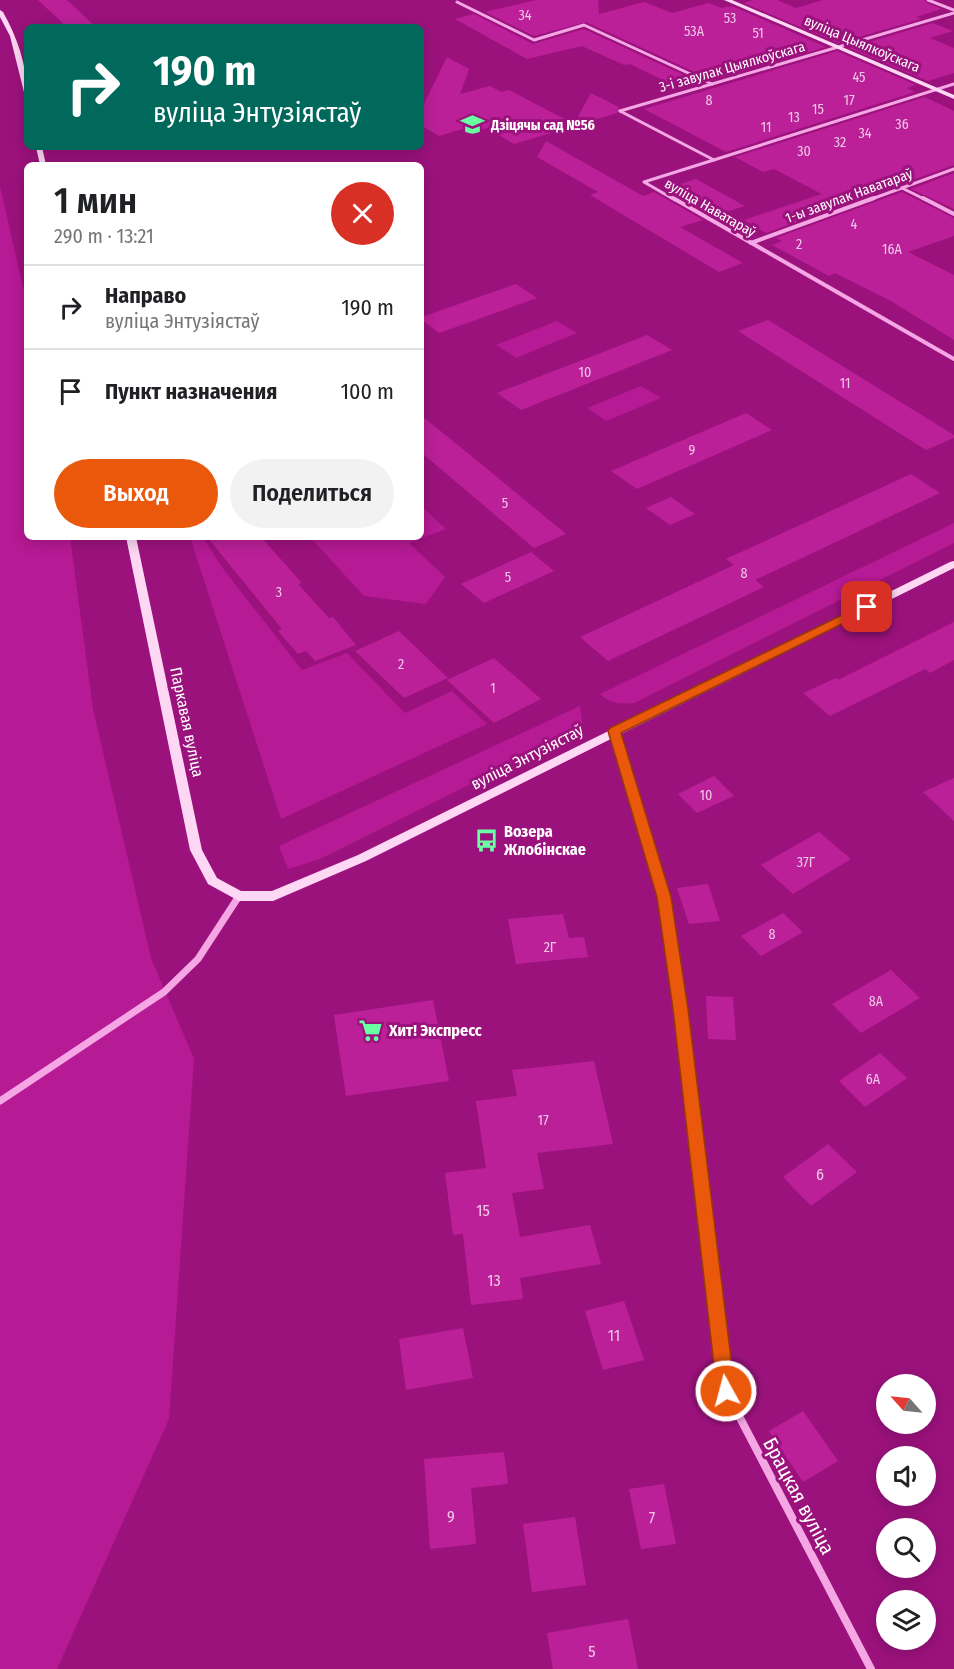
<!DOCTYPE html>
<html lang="ru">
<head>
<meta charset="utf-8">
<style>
  body { margin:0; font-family:"Fira Sans Condensed",sans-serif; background:#f2f2f2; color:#202124; height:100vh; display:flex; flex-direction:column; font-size:22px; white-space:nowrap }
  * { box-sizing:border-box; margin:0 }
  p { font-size:20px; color:#757577 }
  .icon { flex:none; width:33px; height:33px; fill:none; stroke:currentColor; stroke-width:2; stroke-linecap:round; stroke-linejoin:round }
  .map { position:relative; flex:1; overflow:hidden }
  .panel { position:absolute; left:24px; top:162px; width:400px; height:378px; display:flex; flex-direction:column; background:#fff; border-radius:9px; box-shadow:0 3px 15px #0003 }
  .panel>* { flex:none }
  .top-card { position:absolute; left:24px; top:24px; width:400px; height:126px; border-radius:9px; box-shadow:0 3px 15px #0003; background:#00695c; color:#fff; overflow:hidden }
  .needle { width:39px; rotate:297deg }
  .fabs { position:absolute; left:876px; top:1374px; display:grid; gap:12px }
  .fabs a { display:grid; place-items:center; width:60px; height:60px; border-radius:50%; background:#fff; box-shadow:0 3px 15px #0003; font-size:30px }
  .pin { position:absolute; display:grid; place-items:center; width:51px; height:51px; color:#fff; margin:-26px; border-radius:12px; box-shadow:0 3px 9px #0006 }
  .me { position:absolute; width:66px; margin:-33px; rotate:353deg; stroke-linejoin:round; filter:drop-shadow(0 0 4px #0008) }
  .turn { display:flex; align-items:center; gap:21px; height:126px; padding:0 30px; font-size:27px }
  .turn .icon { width:78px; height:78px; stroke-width:2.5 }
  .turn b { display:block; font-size:42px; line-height:51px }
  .round { display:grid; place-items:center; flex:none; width:63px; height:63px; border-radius:32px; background:#f2f2f2 }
  .summary { display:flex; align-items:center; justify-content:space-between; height:102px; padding:0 30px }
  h1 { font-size:36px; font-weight:600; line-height:45px }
  .action { display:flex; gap:12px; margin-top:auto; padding:12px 30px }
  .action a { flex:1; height:69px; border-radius:36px; background:#ea580c; color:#fff; font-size:24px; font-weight:600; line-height:69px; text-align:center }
  .action a+a { background:#f2f2f2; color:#202124 }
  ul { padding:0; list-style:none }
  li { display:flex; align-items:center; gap:18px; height:84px; padding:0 30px; border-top:2px solid #e0e0e0 }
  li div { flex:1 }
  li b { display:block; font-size:22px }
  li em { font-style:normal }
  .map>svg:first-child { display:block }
  .green { fill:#b61a95 }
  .building { fill:#bb2099 }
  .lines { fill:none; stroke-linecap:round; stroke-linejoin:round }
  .street-far4 { stroke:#f4a7e4; stroke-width:3 }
  .street-far3 { stroke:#f4a7e4; stroke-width:4 }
  .street-far2 { stroke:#f4a7e4; stroke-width:5 }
  .street-far1 { stroke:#f4a7e4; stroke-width:7 }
  .street { stroke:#f4a7e4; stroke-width:8 }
  .secondary { fill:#fdd7f4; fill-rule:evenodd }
  .route { fill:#ea580c; stroke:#983908; stroke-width:1.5 }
  .labels { text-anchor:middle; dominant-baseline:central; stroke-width:6; stroke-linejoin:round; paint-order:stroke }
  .number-label { font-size:14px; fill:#eec7e6 }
  .far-street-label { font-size:14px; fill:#fff; stroke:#9c127d }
  .far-poi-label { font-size:14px; font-weight:bold; fill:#fff; stroke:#9c127d; text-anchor:start }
  .street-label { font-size:16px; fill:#fff; stroke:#9c127d }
  .poi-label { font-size:16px; font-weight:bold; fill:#fff; stroke:#9c127d; text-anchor:start }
  .near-number-label { font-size:16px; fill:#eec7e6 }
  .near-street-label { font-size:20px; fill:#fff; stroke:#9c127d }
</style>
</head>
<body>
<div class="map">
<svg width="954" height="1669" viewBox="0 0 954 1669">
  <rect width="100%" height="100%" fill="#9c127d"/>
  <!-- green -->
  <g class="green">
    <path d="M0,187L27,304V537H70L93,709L151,958L194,1059L169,1419L57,1669H0Z"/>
    <path d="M557,321L577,333L516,358L496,345Z"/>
    <path d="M641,386L661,398L606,421L587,408Z"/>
    <path d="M422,507L446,529L409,543L445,577L426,604L364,596L310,537H422Z"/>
    <path d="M954,523V543L634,703C620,704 610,704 600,694Z"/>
    <path d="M190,537H203L221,566L302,670L347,653L405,713L452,691L487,724L281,819Z"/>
    <path d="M580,706L583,728L320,859L288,869L279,846Z"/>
  </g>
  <!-- building -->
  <g class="building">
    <path d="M38,0H67L96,27H67Z"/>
    <path d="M536,0H598L599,14L644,2L672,13L709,3L721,8L732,6L826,47L712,80L586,22L534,36L485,12Z"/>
    <path d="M753,0H777L796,8L823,0H924L927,3L942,9L916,17L921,19L838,43L744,3Z"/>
    <path d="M474,14L533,44L584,29L701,83L681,89L630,64L624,65L582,46L527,59L455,19Z"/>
    <path d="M933,23L953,31L930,38L954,48V73L928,81L849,48Z"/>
    <path d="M837,51L916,85L907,88L915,92L726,152L644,109Z"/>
    <path d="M447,57L469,69L460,94L490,86L501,92L509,90L574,124L591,93L619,107L617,113L514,144L487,128L473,132L466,128L439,136L422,126V108Z"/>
    <path d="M925,97L954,111V165L766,233L744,220L822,194L774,169L763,172L735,157Z"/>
    <path d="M546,141L643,196L654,192L703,220L680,227L743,263L719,272L590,195L598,192L537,157Z"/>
    <path d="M954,173V209L911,189Z"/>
    <path d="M696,179L745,206L713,216L664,189Z"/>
    <path d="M902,192L954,218V236L908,252L954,275V340L891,301L835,273L829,276L772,245L782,241L776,238Z"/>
    <path d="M516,284L537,298L439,333L422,320V317Z"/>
    <path d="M768,320L954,435V438L926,450L738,331Z"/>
    <path d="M647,335L672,350L521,410L497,393Z"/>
    <path d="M746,413L772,430L637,489L611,471Z"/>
    <path d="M422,416L475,459L566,534L534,548L422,453Z"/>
    <path d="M911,474L940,493L755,580L764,587L608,661L580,637L734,565L726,559Z"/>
    <path d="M671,497L695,514L670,525L646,508Z"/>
    <path d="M207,537H261L302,583L298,584L329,618L333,617L356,645L315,661L306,651L298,654L278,631L282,629Z"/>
    <path d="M531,552L554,571L484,603L461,584Z"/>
    <path d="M954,622V660L930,673L925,669L830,716L803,693L836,678L838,680Z"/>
    <path d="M399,631L448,678L404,698L355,651Z"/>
    <path d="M494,658L541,699L494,723L447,680Z"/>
    <path d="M714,776L734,796L697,813L678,794Z"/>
    <path d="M954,778V821L923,792Z"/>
    <path d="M819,832L851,859L793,894L761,865Z"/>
    <path d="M708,884L720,921L689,924L677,888Z"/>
    <path d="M783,913L803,932L761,956L741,936Z"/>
    <path d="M563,914L569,938L584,937L588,957L516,964L508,919Z"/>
    <path d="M891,970L920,998L861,1033L832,1004Z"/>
    <path d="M706,996L733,997L736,1040L708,1039Z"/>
    <path d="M433,1000L449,1081L346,1096L334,1015Z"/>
    <path d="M880,1053L907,1078L865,1107L839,1081Z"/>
    <path d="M594,1061L613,1144L537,1153L544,1189L512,1193L520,1237L590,1225L601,1264L520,1278L523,1299L471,1305L463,1234L453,1235L445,1173L486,1168L476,1101L517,1096L512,1070Z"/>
    <path d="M828,1144L857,1172L811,1206L783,1177Z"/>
    <path d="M624,1301L644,1360L603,1370L585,1311Z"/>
    <path d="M463,1328L473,1378L406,1390L399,1339Z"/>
    <path d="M803,1411L838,1461L803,1482L769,1431Z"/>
    <path d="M504,1452L508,1484L471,1488L476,1544L430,1549L424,1459Z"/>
    <path d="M664,1484L676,1544L641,1549L629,1489Z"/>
    <path d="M575,1517L586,1585L532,1592L523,1524Z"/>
    <path d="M628,1619L638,1669H553L547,1633Z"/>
  </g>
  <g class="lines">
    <!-- street-far4 -->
    <g class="street-far4">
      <path d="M928,0L954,10"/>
      <path d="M457,2L534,40L584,25L712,84"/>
      <path d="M620,111L954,13"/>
      <path d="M620,111L714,160"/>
      <path d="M902,188L926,200"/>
      <path d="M675,200L644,182L954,84"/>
      <path d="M869,200L954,169"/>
    </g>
    <!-- street-far3 -->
    <g class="street-far3">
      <path d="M673,198L954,359"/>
      <path d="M923,198L954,214"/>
      <path d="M751,243L874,198"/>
    </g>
    <!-- street-far2 -->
    <path class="street-far2" d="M614,731L625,767"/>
    <!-- street-far1 -->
    <g class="street-far1">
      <path d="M624,766L664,897L699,1166"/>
      <path d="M0,1101L164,992L198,959L239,896"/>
    </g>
    <!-- street -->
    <path class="street" d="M699,1165L726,1391L871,1669"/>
    <!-- secondary -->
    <g class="secondary">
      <path d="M724,0H732L954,95V99Z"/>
      <path d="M0,10L3,12C17,37 27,65 27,94L24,92L10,36L0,17Z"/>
      <path d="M36,147H42L46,165H40Z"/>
      <path d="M126,537H136L202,850L217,878L241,891H272L358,855L950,562L954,561V568L366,861L273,901H239L208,884L190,850Z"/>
    </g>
  </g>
  <!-- route -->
  <path class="route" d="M867,603L872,604V609L621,733L671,897L688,1009L735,1391L732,1398L726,1400L719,1398L717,1391L673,1009L657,897L608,731L610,728Z"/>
  <!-- icons -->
  <defs>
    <symbol id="school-bare" viewBox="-9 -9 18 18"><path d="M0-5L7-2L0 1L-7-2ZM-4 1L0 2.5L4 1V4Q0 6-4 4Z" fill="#6affa2" stroke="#9c127d" stroke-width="2.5" paint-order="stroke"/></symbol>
    <symbol id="bus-bare" viewBox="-9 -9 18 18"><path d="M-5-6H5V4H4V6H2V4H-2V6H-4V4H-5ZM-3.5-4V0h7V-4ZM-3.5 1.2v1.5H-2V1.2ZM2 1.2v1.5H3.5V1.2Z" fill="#6affa2" stroke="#9c127d" stroke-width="2.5" paint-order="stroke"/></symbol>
    <symbol id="supermarket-bare" viewBox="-9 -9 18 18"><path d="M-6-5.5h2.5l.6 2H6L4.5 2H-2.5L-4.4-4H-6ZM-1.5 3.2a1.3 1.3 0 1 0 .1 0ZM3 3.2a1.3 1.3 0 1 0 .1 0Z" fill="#6affa2" stroke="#9c127d" stroke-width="2.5" paint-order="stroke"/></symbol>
  </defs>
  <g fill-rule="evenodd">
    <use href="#school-bare" x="456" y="108" width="33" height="33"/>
    <use href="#bus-bare" x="470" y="824" width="33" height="33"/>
    <use href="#supermarket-bare" x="354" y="1014" width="33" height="33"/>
  </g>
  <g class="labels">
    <!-- number labels -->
    <g class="number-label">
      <text x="525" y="15">34</text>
      <text x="730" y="18">53</text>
      <text x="694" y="31">53А</text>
      <text x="758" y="33">51</text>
      <text x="859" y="77">45</text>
      <text x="709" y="100">8</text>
      <text x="849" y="100">17</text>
      <text x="818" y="109">15</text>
      <text x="794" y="117">13</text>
      <text x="902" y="124">36</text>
      <text x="766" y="127">11</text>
      <text x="865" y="133">34</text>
      <text x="840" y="142">32</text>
      <text x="804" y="151">30</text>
      <text x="854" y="224">4</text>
      <text x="799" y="244">2</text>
      <text x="892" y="249">16А</text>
      <text x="585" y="372">10</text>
      <text x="845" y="383">11</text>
      <text x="692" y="450">9</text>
      <text x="505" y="503">5</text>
      <text x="744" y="573">8</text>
      <text x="508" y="577">5</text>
      <text x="279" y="592">3</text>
      <text x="401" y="664">2</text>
      <text x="493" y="688">1</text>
      <text x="706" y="795">10</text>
      <text x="806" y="862">37Г</text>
      <text x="772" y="934">8</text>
      <text x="550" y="947">2Г</text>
      <text x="876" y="1001">8А</text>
      <text x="873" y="1079">6А</text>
      <text x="543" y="1120">17</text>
    </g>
    <!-- far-street labels -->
    <g class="far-street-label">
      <text transform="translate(862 44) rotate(23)">вуліца Цыялкоўскага</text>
      <text transform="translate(732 67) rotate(-16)">3-і завулак Цыялкоўскага</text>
      <text transform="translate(849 196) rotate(-20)">1-ы завулак Наватараў</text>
      <text transform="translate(710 208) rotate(30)">вуліца Наватараў</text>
    </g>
    <!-- far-poi labels -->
    <g class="far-poi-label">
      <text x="491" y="125">Дзіцячы сад №56</text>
    </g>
    <!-- street labels -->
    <g class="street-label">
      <text transform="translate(187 722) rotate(78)">Паркавая вуліца</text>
      <text transform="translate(527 757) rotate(-27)">вуліца Энтузіястаў</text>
    </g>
    <!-- poi labels -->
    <g class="poi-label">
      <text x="504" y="831">Возера<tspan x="504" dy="18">Жлобінскае</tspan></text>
      <text x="389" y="1030">Хит! Экспресс</text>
    </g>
    <!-- near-number labels -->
    <g class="near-number-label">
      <text x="820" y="1174">6</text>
      <text x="483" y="1210">15</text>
      <text x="494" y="1280">13</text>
      <text x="614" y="1335">11</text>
      <text x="451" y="1516">9</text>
      <text x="652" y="1517">7</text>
      <text x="592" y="1651">5</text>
    </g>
    <!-- near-street labels -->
    <g class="near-street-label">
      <text transform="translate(799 1496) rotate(62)">Брацкая вуліца</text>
    </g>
  </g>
</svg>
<div class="fabs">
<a><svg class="needle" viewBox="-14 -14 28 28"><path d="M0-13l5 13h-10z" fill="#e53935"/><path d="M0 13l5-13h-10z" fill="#757577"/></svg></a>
<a><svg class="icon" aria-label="sound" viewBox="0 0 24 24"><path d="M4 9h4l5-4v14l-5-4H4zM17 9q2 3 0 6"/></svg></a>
<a><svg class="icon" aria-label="search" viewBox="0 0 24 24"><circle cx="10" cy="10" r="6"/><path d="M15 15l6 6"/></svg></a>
<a><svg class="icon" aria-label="layers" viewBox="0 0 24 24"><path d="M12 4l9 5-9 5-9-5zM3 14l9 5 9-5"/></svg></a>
</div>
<div class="pin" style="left:867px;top:607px;background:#d93025"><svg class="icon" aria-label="arrive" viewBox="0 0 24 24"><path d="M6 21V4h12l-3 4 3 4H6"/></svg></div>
<svg class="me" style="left:726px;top:1391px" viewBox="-20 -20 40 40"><circle r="17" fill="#ea580c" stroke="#fff" stroke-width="3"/><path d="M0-11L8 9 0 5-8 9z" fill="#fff"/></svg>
<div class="top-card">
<div class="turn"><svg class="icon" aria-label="right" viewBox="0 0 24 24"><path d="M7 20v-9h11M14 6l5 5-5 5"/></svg><div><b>190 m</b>вуліца Энтузіястаў</div></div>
</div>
<section class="panel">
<div class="summary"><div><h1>1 мин</h1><p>290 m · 13:21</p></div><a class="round" style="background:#d93025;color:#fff"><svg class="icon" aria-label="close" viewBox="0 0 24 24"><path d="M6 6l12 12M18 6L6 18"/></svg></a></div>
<ul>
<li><svg class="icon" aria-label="right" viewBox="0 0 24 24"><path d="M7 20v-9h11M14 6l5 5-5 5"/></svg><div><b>Направо</b><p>вуліца Энтузіястаў</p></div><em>190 m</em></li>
<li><svg class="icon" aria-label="arrive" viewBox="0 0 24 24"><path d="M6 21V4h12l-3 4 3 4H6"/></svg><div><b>Пункт назначения</b></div><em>100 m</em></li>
</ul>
<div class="action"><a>Выход</a><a>Поделиться</a></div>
</section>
</div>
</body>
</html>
